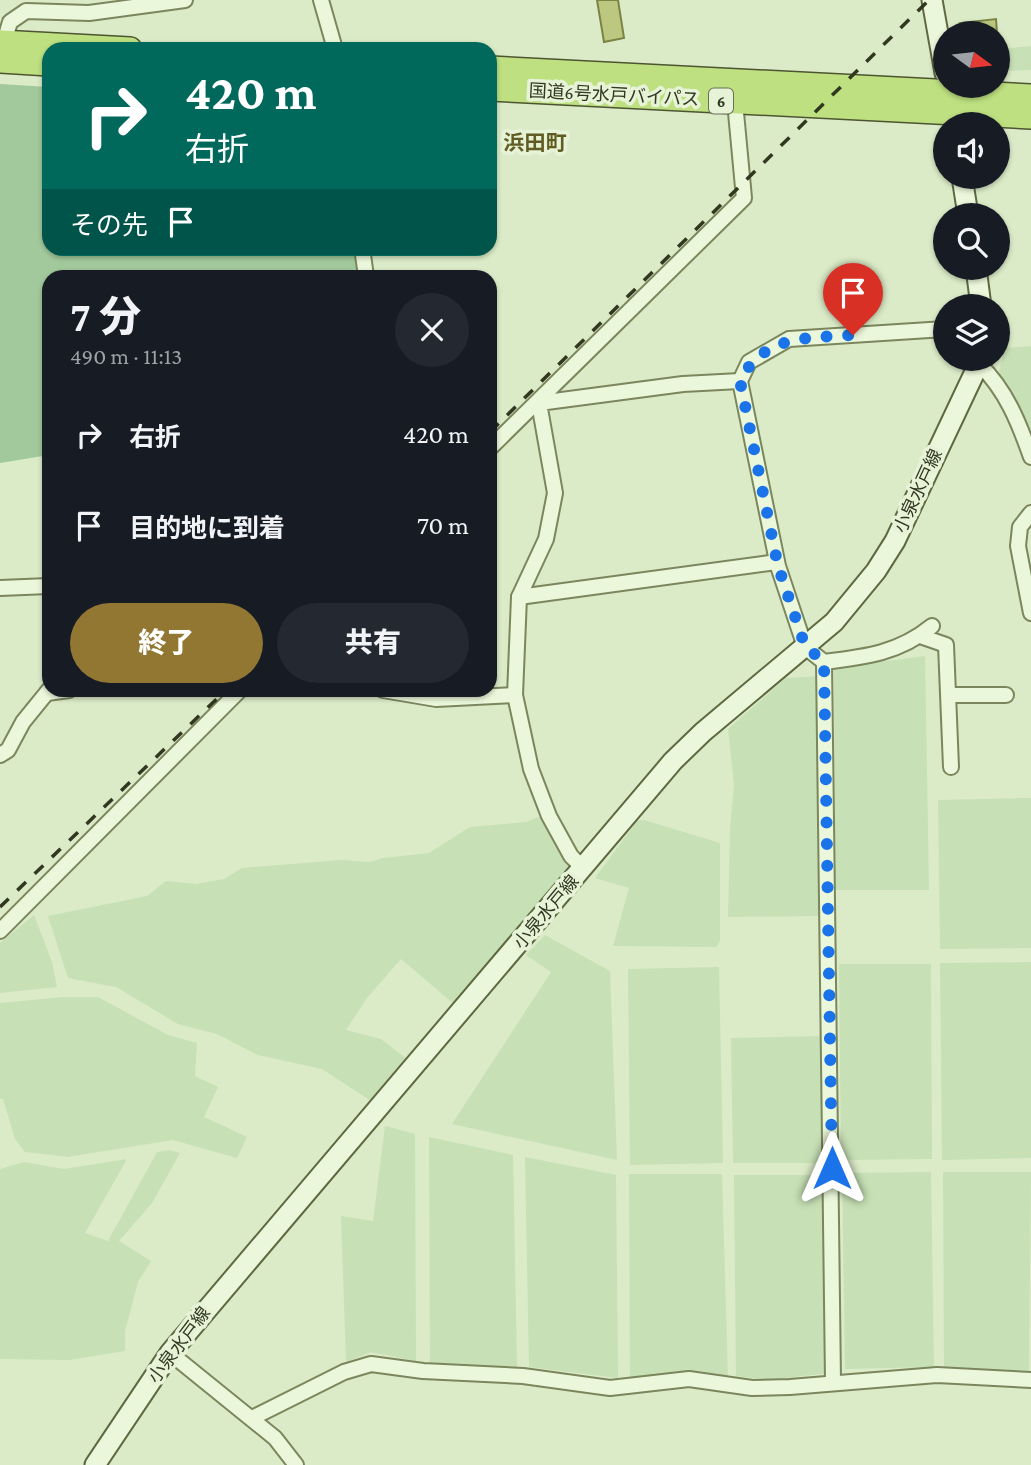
<!DOCTYPE html>
<html lang="ja">
<head>
<meta charset="utf-8">
<style>
  body { margin:0; font-family:"Crimson Pro","Noto Sans JP",serif; background:#242831; color:#f1f3f6; height:100vh; display:flex; flex-direction:column; font-size:26px; white-space:nowrap }
  * { box-sizing:border-box; margin:0 }
  p { font-size:23px; color:#9ea1a6 }
  .icon { flex:none; width:38px; height:38px; fill:none; stroke:currentColor; stroke-width:2; stroke-linecap:round; stroke-linejoin:round }
  .map { position:relative; flex:1; overflow:hidden }
  .details { position:absolute; left:42px; top:270px; width:455px; height:427px; display:flex; flex-direction:column; background:#171b24; border-radius:21px; box-shadow:0 2px 5px #0004 }
  .details>* { flex:none }
  .hud { position:absolute; left:42px; top:42px; width:455px; height:214px; border-radius:21px; box-shadow:0 2px 5px #0004; background:#00695c; color:#fff; overflow:hidden }
  .needle { width:46px; rotate:105deg }
  .tools { position:absolute; left:933px; top:21px; display:grid; gap:14px }
  .tools a { display:grid; place-items:center; width:77px; height:77px; border-radius:50%; background:#171b24; box-shadow:0 2px 5px #0004; font-size:35px }
  .pin { position:absolute; display:grid; place-items:center; width:60px; height:60px; color:#fff; margin:-72px -30px; border-radius:50% 50% 50% 0; rotate:-45deg; box-shadow:0 0 7px #0007 }
  .pin .icon { rotate:45deg }
  .me { position:absolute; width:77px; margin:-38px; rotate:0deg; stroke-linejoin:round; filter:drop-shadow(0 0 5px #0008) }
  .turn { display:flex; align-items:center; gap:24px; height:147px; padding:0 28px; font-size:32px }
  .turn .icon { width:91px; height:91px; stroke-width:2.5 }
  .turn b { display:block; font-size:49px; line-height:60px }
  .then { display:flex; align-items:center; height:66px; padding:0 28px; background:#0003; gap:14px; font-size:26px }
  .round { display:grid; place-items:center; flex:none; width:74px; height:74px; border-radius:37px; background:#242831 }
  .head { display:flex; align-items:center; justify-content:space-between; height:119px; padding:0 28px }
  h1 { font-size:42px; font-weight:800; line-height:52px }
  .primary-button { display:flex; gap:14px; margin-top:auto; padding:14px 28px }
  .primary-button a { flex:1; height:80px; border-radius:42px; background:#917732; color:#fff; font-size:28px; font-weight:800; line-height:80px; text-align:center }
  .primary-button a+a { background:#242831; color:#f1f3f6 }
  ul { padding:0; list-style:none }
  li { display:flex; align-items:center; gap:21px; height:91px; padding:0 28px }
  li div { flex:1 }
  li b { display:block; font-size:26px }
  li em { font-style:normal }
  .map>svg:first-child { display:block }
  .farmland { fill:#c7e0b5 }
  .green { fill:#a2c99b }
  .building { fill:#bcc77f; stroke:#7b8345; stroke-width:2 }
  .lines { fill:none; stroke-linecap:round; stroke-linejoin:round }
  .minor-casing { stroke:#7b865d; stroke-width:18 }
  .secondary-casing { stroke:#5e6841; stroke-width:23 }
  .trunk-casing { stroke:#4d5431; stroke-width:26 }
  .minor { stroke:#eaf7da; stroke-width:14 }
  .secondary { stroke:#eaf7da; stroke-width:19 }
  .trunk { stroke:#bee080; stroke-width:23 }
  .rail { stroke:#323720; stroke-width:3.5; stroke-dasharray:12 12; stroke-linecap:butt }
  .route { stroke:#1a73e8; stroke-width:12; stroke-dasharray:0 21.6 }
  .labels { text-anchor:middle; dominant-baseline:central; stroke-width:7; stroke-linejoin:round; paint-order:stroke }
  .shield { fill:#e6f3d6; stroke:#686f57; stroke-width:2 }
  .shield-label { font-size:16px; font-weight:bold; fill:#323720 }
  .street-label { font-size:18px; fill:#323720; stroke:#e6f3d6 }
  .quarter-label { font-size:21px; font-weight:bold; fill:#615d22; stroke:#e6f3d6 }
</style>
</head>
<body>
<div class="map">
<svg width="1031" height="1465" viewBox="0 0 1031 1465">
  <rect width="100%" height="100%" fill="#dbebc7"/>
  <!-- farmland -->
  <g class="farmland">
    <path d="M1031,46V70L998,71V49Z"/>
    <path d="M1031,346V437L998,374L1005,348Z"/>
    <path d="M925,656L929,890H835L834,668Z"/>
    <path d="M819,676L823,916L728,917L730,829L734,785L728,729L786,678Z"/>
    <path d="M1031,798V948L940,949L938,800Z"/>
    <path d="M541,816L569,866L454,1004L401,959L367,998L346,1030L381,1039L408,1060L371,1101L322,1069L258,1055L217,1034L178,1024L116,987L68,978L48,916L147,896L166,881L196,884L224,879L242,868L341,860L370,862L383,858L429,853L470,827L526,822Z"/>
    <path d="M644,820L720,843V941L716,947L613,946L629,888L595,878L637,821Z"/>
    <path d="M34,915L52,962L57,987L0,993V943Z"/>
    <path d="M545,935L610,971L617,1160L452,1124L551,972L526,955Z"/>
    <path d="M1031,962V1158L942,1160L940,963Z"/>
    <path d="M839,964H931L932,1159L841,1160Z"/>
    <path d="M719,967L723,1163L630,1165L628,969Z"/>
    <path d="M63,997H98L168,1035L197,1043L195,1076L218,1087L204,1117L247,1137L237,1158L173,1140L68,1157L25,1152L15,1139L3,1099H0V1003Z"/>
    <path d="M823,1036L824,1163H733L731,1038Z"/>
    <path d="M385,1126L415,1134L416,1361L371,1352L346,1362L341,1216L373,1221Z"/>
    <path d="M429,1137L513,1155L517,1367L430,1365Z"/>
    <path d="M169,1150L180,1153L152,1203L119,1241L151,1261L138,1282L125,1331V1351L69,1360L0,1359V1169L24,1162L64,1169L127,1159L85,1233L108,1241L157,1152Z"/>
    <path d="M525,1157L616,1175L618,1378L529,1367Z"/>
    <path d="M931,1172L934,1367L845,1369L842,1173Z"/>
    <path d="M943,1172H1031L1029,1372L944,1368Z"/>
    <path d="M629,1174H722L728,1379L630,1382Z"/>
    <path d="M734,1175H824L829,1373L768,1380L736,1376Z"/>
  </g>
  <!-- green -->
  <path class="green" d="M0,84L49,87V248L355,249L359,276H49V455L0,463Z"/>
  <!-- building -->
  <g class="building">
    <path d="M597,0H618L624,38L604,42Z"/>
    <path d="M996,19L997,33H962L960,23Z"/>
  </g>
  <g class="lines">
    <defs>
      <g id="minor">
        <path d="M321,0L335,49"/>
        <path d="M4,42L10,22L26,11L89,13L185,0"/>
        <path d="M362,248L366,276"/>
        <path d="M980,365C1006,390 1019,423 1031,457"/>
        <path d="M490,448L744,198L735,102"/>
        <path d="M1031,513L1020,527L1018,546L1031,613"/>
        <path d="M0,588L49,586"/>
        <path d="M519,597L777,562"/>
        <path d="M932,626C899,653 866,657 824,662L805,647L778,566L740,381L749,362L789,339L945,329"/>
        <path d="M920,636L946,645L951,767"/>
        <path d="M824,662L833,1381"/>
        <path d="M383,690L436,699L515,695"/>
        <path d="M47,693L69,690"/>
        <path d="M949,695H1006"/>
        <path d="M0,755L8,750L23,722L49,690"/>
        <path d="M583,868L571,856L549,816L531,769L515,695L519,597L546,539L555,493L539,403L683,384L740,381"/>
        <path d="M0,931L240,690"/>
        <path d="M170,1353L275,1438L296,1465"/>
        <path d="M252,1418L344,1372L371,1364L423,1371L523,1376L610,1388L689,1379L752,1388L790,1387L937,1375L1031,1380"/>
      </g>
      <g id="secondary">
        <path d="M932,0L945,73"/>
        <path d="M962,177L968,215"/>
        <path d="M976,268L981,306"/>
        <path d="M95,1465L170,1353L673,761L703,732L834,622L876,571L895,541L981,359"/>
      </g>
      <g id="trunk">
        <path d="M0,42L130,49"/>
        <path d="M0,61L49,64"/>
        <path d="M490,68L1031,96"/>
        <path d="M490,89L1031,117"/>
      </g>
    </defs>
    <!-- minor casing -->
    <use href="#minor" class="minor-casing"/>
    <!-- secondary casing -->
    <use href="#secondary" class="secondary-casing"/>
    <!-- trunk casing -->
    <use href="#trunk" class="trunk-casing"/>
    <!-- minor -->
    <use href="#minor" class="minor"/>
    <!-- secondary -->
    <use href="#secondary" class="secondary"/>
    <!-- trunk -->
    <use href="#trunk" class="trunk"/>
    <!-- rail -->
    <g class="rail">
      <path d="M490,432L929,0"/>
      <path d="M0,907L226,690"/>
    </g>
  </g>
  <g class="lines">
    <!-- route -->
    <path class="route" d="M832,1168L824,662L805,646L778,566L740,381C763,335 808,338 853,335"/>
  </g>
  <g class="labels">
    <!-- shield labels -->
    <rect class="shield" x="709" y="88.5" width="24" height="25" rx="5"/>
    <g class="shield-label">
      <text x="721" y="101">6</text>
    </g>
    <!-- street labels -->
    <g class="street-label">
      <text transform="translate(614 95) rotate(3)">国道6号水戸バイパス</text>
      <text transform="translate(918 491) rotate(-65)">小泉水戸線</text>
      <text transform="translate(546 912) rotate(-50)">小泉水戸線</text>
      <text transform="translate(179 1345) rotate(-53)">小泉水戸線</text>
    </g>
    <!-- quarter labels -->
    <g class="quarter-label">
      <text x="535" y="143">浜田町</text>
    </g>
  </g>
</svg>
<div class="tools">
<a><svg class="needle" viewBox="-14 -14 28 28"><path d="M0-13l5 13h-10z" fill="#e53935"/><path d="M0 13l5-13h-10z" fill="#9ea1a6"/></svg></a>
<a><svg class="icon" aria-label="sound" viewBox="0 0 24 24"><path d="M4 9h4l5-4v14l-5-4H4zM17 9q2 3 0 6"/></svg></a>
<a><svg class="icon" aria-label="search" viewBox="0 0 24 24"><circle cx="10" cy="10" r="6"/><path d="M15 15l6 6"/></svg></a>
<a><svg class="icon" aria-label="layers" viewBox="0 0 24 24"><path d="M12 4l9 5-9 5-9-5zM3 14l9 5 9-5"/></svg></a>
</div>
<div class="pin" style="left:853px;top:335px;background:#d93025"><svg class="icon" aria-label="arrive" viewBox="0 0 24 24"><path d="M6 21V4h12l-3 4 3 4H6"/></svg></div>
<svg class="me" style="left:832px;top:1168px" viewBox="-20 -20 40 40"><path d="M0-17L14 15 0 8-14 15z" fill="#1a73e8" stroke="#fff" stroke-width="4"/></svg>
<div class="hud">
<div class="turn"><svg class="icon" aria-label="right" viewBox="0 0 24 24"><path d="M7 20v-9h11M14 6l5 5-5 5"/></svg><div><b>420 m</b>右折</div></div>
<div class="then">その先<svg class="icon" aria-label="arrive" viewBox="0 0 24 24"><path d="M6 21V4h12l-3 4 3 4H6"/></svg></div>
</div>
<section class="details">
<div class="head"><div><h1>7 分</h1><p>490 m · 11:13</p></div><a class="round"><svg class="icon" aria-label="close" viewBox="0 0 24 24"><path d="M6 6l12 12M18 6L6 18"/></svg></a></div>
<ul>
<li><svg class="icon" aria-label="right" viewBox="0 0 24 24"><path d="M7 20v-9h11M14 6l5 5-5 5"/></svg><div><b>右折</b></div><em>420 m</em></li>
<li><svg class="icon" aria-label="arrive" viewBox="0 0 24 24"><path d="M6 21V4h12l-3 4 3 4H6"/></svg><div><b>目的地に到着</b></div><em>70 m</em></li>
</ul>
<div class="primary-button"><a>終了</a><a>共有</a></div>
</section>
</div>
</body>
</html>
